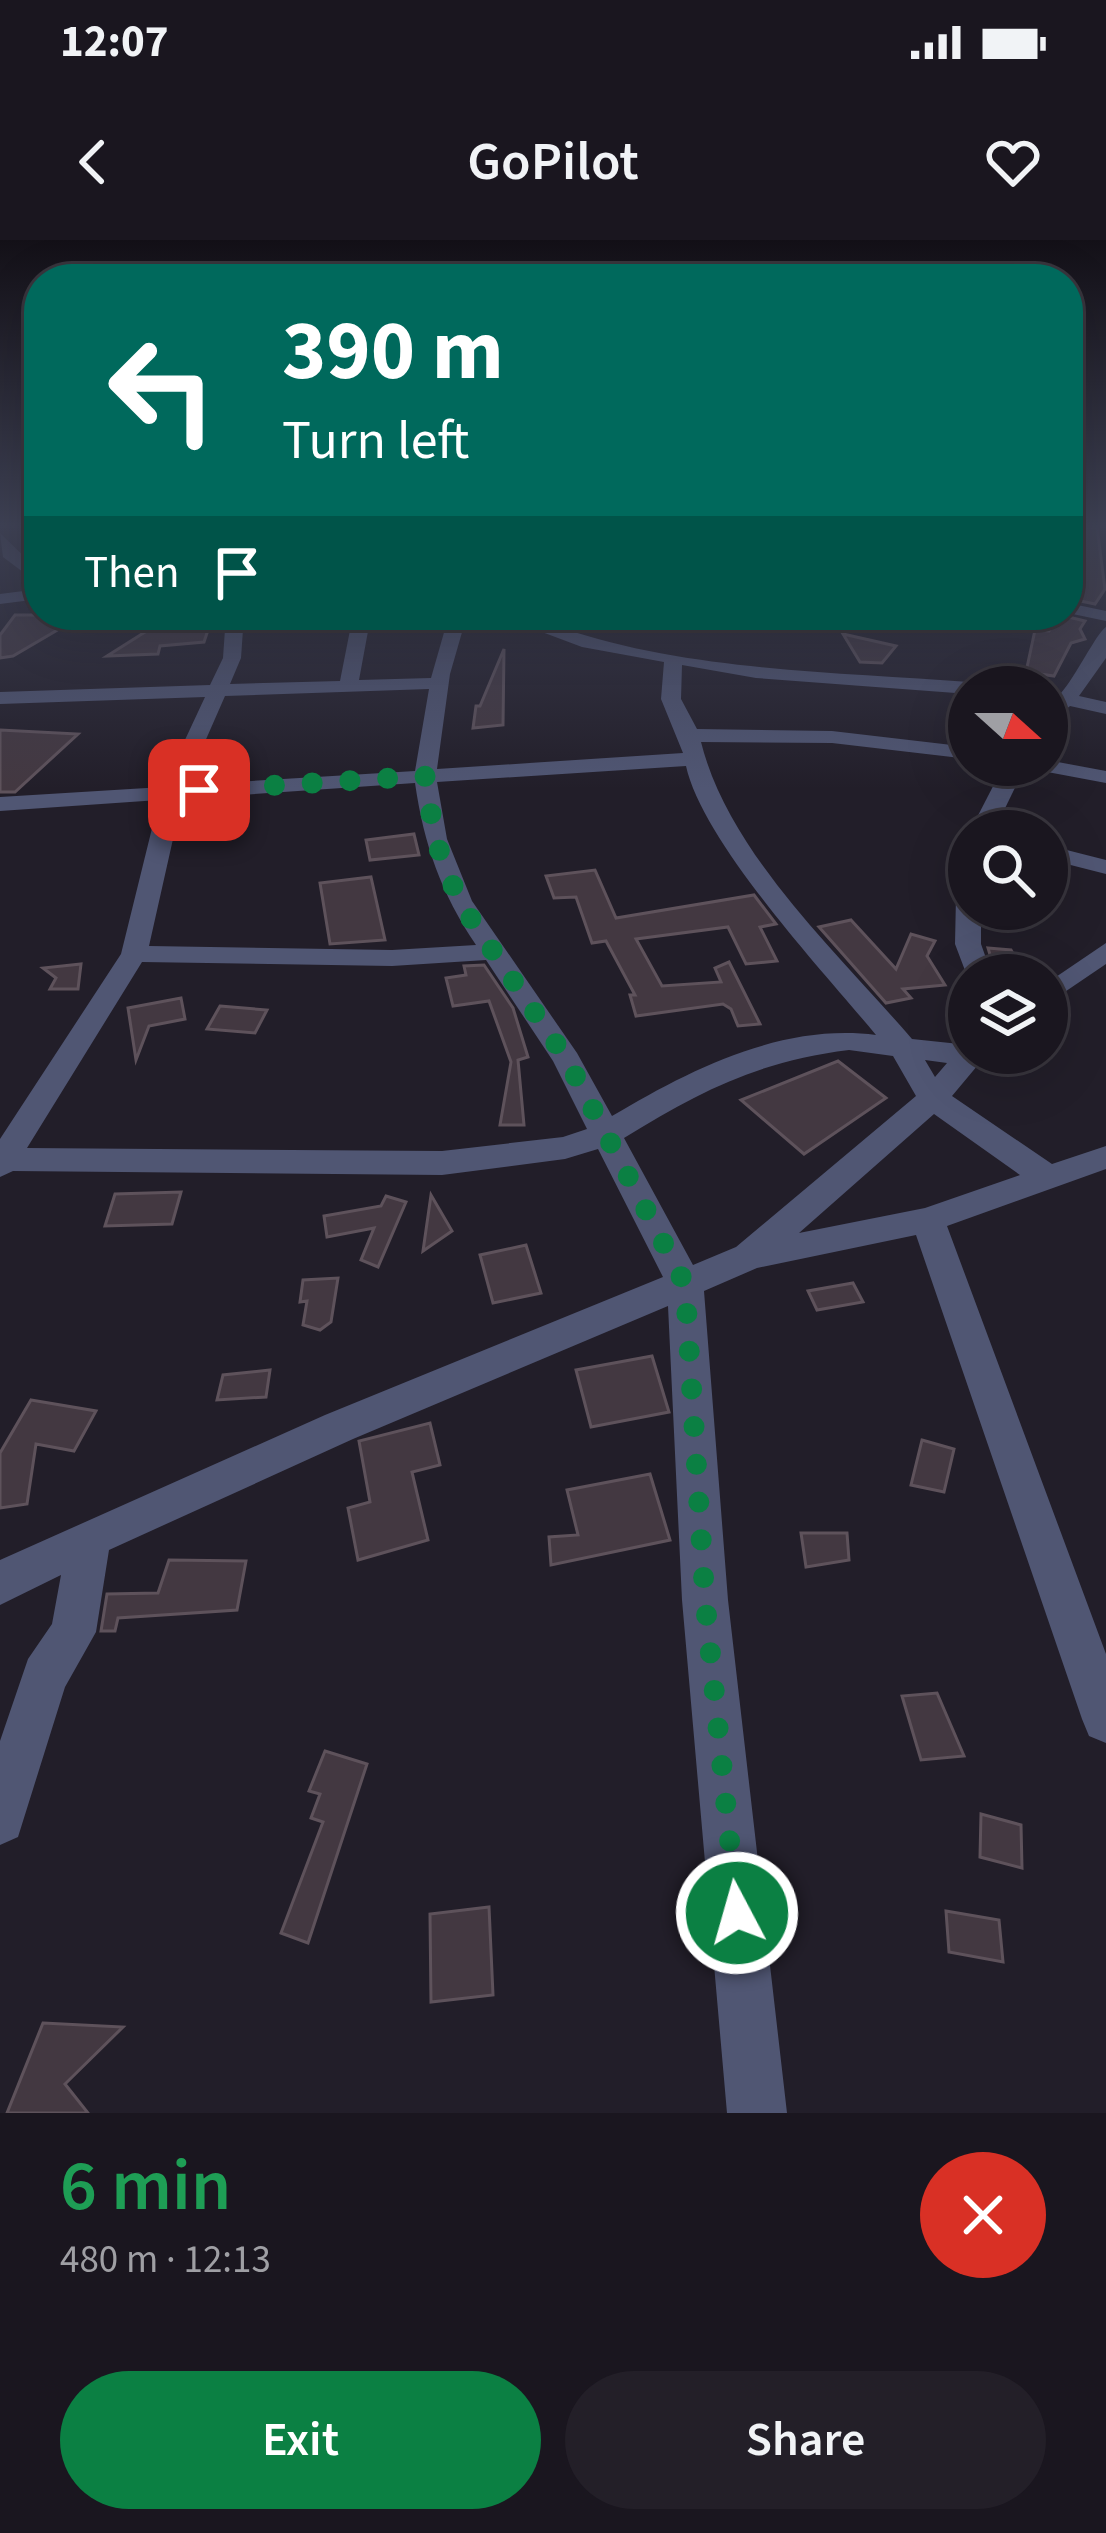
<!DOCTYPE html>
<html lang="en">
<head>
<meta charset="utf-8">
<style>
  body { margin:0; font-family:"Source Sans 3",sans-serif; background:#231f28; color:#f1f3f6; height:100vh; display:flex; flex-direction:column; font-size:45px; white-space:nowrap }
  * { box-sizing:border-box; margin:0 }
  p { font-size:39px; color:#9f9fa4 }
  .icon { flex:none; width:66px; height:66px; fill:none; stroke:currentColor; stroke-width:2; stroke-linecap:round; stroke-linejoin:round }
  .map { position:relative; height:1873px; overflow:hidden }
  .sheet { display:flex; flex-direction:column; background:#1a161f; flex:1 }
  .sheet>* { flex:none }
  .hud { position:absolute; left:24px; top:24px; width:1059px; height:366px; border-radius:48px; box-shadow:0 12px 48px #0002,0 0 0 3px #38353d; background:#00695c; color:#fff; overflow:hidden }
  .needle { width:78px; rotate:111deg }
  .buttons { position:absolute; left:948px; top:426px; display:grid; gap:24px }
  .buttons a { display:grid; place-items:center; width:120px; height:120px; border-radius:50%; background:#1a161f; box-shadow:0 12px 48px #0002,0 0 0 3px #38353d; font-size:60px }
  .pin { position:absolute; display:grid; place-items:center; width:102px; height:102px; color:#fff; margin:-51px; border-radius:24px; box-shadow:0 6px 18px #0006 }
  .me { position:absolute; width:132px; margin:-66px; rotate:354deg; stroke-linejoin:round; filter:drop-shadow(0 0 9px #0008) }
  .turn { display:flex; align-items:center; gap:42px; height:252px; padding:0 60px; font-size:54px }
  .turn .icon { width:156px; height:156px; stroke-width:2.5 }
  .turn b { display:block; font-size:84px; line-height:102px }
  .then { display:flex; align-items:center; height:114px; padding:0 60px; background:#0003; gap:24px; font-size:45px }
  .round { display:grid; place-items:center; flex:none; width:126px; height:126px; border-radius:63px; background:#231f28 }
  .overview { display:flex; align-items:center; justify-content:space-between; height:204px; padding:0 60px }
  h1 { font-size:72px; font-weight:600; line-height:90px; color:#1e9e55 }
  .cta { display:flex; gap:24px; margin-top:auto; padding:24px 60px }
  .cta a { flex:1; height:138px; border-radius:72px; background:#0b8043; color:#fff; font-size:48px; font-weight:600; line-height:138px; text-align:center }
  .cta a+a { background:#231f28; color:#f1f3f6 }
  .status { display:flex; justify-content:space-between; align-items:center; height:84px; padding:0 60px; background:#1a161f; direction:ltr }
  .status svg { height:33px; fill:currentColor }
  header { display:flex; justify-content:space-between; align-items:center; height:156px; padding:0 60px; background:#1a161f; font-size:54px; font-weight:600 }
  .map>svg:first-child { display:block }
  .building { fill:#433841; stroke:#5e525b; stroke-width:3 }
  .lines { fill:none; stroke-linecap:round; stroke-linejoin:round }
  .minor { fill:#505673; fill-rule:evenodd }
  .route { stroke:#0b8043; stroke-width:21; stroke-dasharray:0 37.8 }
</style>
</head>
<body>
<div class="status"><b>12:07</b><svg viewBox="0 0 49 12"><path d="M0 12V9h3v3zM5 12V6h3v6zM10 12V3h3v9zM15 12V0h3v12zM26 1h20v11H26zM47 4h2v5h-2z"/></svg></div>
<header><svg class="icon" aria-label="back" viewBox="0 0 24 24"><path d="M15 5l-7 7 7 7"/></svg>GoPilot<svg class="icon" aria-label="heart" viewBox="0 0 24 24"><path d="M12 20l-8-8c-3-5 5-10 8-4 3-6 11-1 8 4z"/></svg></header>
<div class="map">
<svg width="1106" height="1873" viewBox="0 0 1106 1873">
  <rect width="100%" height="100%" fill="#221e29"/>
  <!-- building -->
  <g class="building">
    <path d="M1097,287L1105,349L1095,364L1071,359L1080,346L1068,344V290Z"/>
    <path d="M15,375H83L13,416L0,418V395Z"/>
    <path d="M172,375H213L204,402L160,406L158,414L107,416Z"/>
    <path d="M1060,375L1085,381L1080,389L1085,399L1071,403L1054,436L1026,432L1035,390L1049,391Z"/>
    <path d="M843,394L896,406L882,423L860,422Z"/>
    <path d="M504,409L503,485L473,488L476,466H480Z"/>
    <path d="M0,490L78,494L15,552H0Z"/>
    <path d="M414,594L419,615L370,620L366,600Z"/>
    <path d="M595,630L616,678L754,655L776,684L760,687L777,721L746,724L728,687L636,699L662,746L721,742L715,728L729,722L760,784L738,786L731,769L723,764L636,776L630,755H635L606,701L592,703L576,657L554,658L546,636Z"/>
    <path d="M371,637L385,700L330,704L320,643Z"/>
    <path d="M851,680L896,729L911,694L935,701L927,716L945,745L903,749L911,758L886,763L819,687Z"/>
    <path d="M988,708L1011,710L1025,735H996Z"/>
    <path d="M81,724L78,749H50L56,738L43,728Z"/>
    <path d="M484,725L513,768L528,817L518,820L524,885H500L511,822L489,761L453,766L446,738L466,735L464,726Z"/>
    <path d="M181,758L185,779L149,786L136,820L128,768Z"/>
    <path d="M220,766L267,770L255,793L207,789Z"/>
    <path d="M838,821L886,858L804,914L741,860Z"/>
    <path d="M181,952L172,984L105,986L115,954Z"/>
    <path d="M431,955L452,991L423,1011Z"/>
    <path d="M386,956L406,962L378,1027L361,1020L374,988L327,997L324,976L381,966Z"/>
    <path d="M526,1005L541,1053L493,1063L480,1015Z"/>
    <path d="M338,1038L331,1082L320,1090L303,1085L307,1061L300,1062L303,1040Z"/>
    <path d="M853,1043L863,1062L817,1070L808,1051Z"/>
    <path d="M652,1116L669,1172L591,1187L576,1130Z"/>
    <path d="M270,1130L266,1157L217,1160L223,1135Z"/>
    <path d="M31,1160L96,1171L74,1211L36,1204L27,1264L0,1268V1213Z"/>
    <path d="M430,1183L440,1225L412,1232L428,1300L358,1320L348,1268L370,1262L359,1201Z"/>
    <path d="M922,1200L954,1209L944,1252L911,1245Z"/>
    <path d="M650,1234L670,1300L551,1325L549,1297L578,1295L567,1250Z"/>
    <path d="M801,1293H847L849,1320L806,1327Z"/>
    <path d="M169,1320L246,1321L237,1370L118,1378L115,1391H101L107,1354L158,1353Z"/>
    <path d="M937,1453L964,1516L921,1520L902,1456Z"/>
    <path d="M325,1511L367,1524L308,1703L281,1693L323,1582L311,1578L320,1554L309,1551Z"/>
    <path d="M981,1574L1021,1585L1022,1628L980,1617Z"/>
    <path d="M489,1667L493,1755L431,1762L430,1674Z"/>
    <path d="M946,1671L999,1680L1003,1722L949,1712Z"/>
    <path d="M43,1783L123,1787L65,1844L88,1873H7Z"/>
  </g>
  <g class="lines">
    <!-- minor -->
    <g class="minor">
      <path d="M0,293L39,331V344L3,317Z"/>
      <path d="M39,349V359L0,364V354Z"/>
      <path d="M1068,363L1106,371V381L1068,373Z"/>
      <path d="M226,375H244L241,418L230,444L340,441L353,375H371L359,440L431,438L449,375H467L450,434L437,529L683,513L661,459L664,422L582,407L497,375H523L544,382L608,375L562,388C688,431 837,432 969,442L978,447H969V454L756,438L682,425L681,459L697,489L832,491L969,507V519L832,503L701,502C729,614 838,713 912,799L969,805V813H988L952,856L1052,924L1106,906V929L947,986L1106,1414V1503L1089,1496L1082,1479L916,995L757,1028L704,1051L728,1360L787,1873H727L682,1360L668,1066L353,1199L109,1310L96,1392L65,1447L18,1597L0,1605V1501L28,1419L52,1384L61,1335L0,1365V1320L325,1175L663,1037L598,909L565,919L442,935L13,931L0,937V899L121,714L159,560L0,571V557L163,547L205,457L0,464V452L210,445L223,418ZM429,449L415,531L186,545L225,456ZM686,526C703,603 823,731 876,795C782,783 691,829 612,876L577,813L472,661L447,599L437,542ZM415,543C424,605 441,653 476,705L392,710L149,706L182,559ZM486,720L553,821L587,889L563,897L442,911L27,908L142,722L392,726ZM849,810L893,816L916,856L736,1007L693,1025L624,898C700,851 759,821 849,810ZM925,820L947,823L935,837ZM934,874L1020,935L925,968L799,993Z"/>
      <path d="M1106,387V418L1079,456L1106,462V474L1070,466L1047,485V467L1052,462L1047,461V451L1061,453C1075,438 1097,392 1106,387Z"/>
      <path d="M1047,520L1106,531V543L1042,531L1031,525H1047Z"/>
      <path d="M1004,525H1026L994,591H970Z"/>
      <path d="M1047,605L1106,620V634L1047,619Z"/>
      <path d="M969,648V669H981V704L992,735H969V741L955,704L956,656Z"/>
      <path d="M1106,703V724L1047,764V743Z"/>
    </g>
  </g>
  <!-- sky -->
  <linearGradient id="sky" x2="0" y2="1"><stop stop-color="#131017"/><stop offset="0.52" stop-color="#3e4154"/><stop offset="1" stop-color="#3e4154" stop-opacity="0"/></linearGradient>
  <rect width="1106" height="549" fill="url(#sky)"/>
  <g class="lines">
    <!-- route -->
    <path class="route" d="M199,550L425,536L435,599L459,661L567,820L685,1044L705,1360L737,1673"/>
  </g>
</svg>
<div class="buttons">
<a><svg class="needle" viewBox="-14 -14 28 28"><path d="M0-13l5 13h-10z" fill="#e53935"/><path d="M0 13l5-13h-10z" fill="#9f9fa4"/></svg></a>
<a><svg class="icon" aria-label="search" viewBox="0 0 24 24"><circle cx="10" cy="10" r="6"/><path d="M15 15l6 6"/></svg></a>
<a><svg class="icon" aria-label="layers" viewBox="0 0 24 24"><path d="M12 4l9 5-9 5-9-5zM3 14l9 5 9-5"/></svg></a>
</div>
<div class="pin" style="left:199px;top:550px;background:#d93025"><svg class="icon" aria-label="arrive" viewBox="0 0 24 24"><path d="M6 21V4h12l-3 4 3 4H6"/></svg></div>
<svg class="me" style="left:737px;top:1673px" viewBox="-20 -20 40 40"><circle r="17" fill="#0b8043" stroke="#fff" stroke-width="3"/><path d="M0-11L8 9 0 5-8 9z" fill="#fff"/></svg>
<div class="hud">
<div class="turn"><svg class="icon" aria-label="left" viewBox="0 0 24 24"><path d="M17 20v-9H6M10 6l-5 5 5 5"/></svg><div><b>390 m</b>Turn left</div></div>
<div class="then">Then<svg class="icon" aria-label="arrive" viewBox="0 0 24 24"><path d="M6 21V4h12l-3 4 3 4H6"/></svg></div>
</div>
</div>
<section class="sheet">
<div class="overview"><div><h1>6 min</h1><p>480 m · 12:13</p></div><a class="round" style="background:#d93025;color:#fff"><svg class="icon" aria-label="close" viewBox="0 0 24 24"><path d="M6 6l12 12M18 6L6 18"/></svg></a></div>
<div class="cta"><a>Exit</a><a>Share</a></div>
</section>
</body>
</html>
